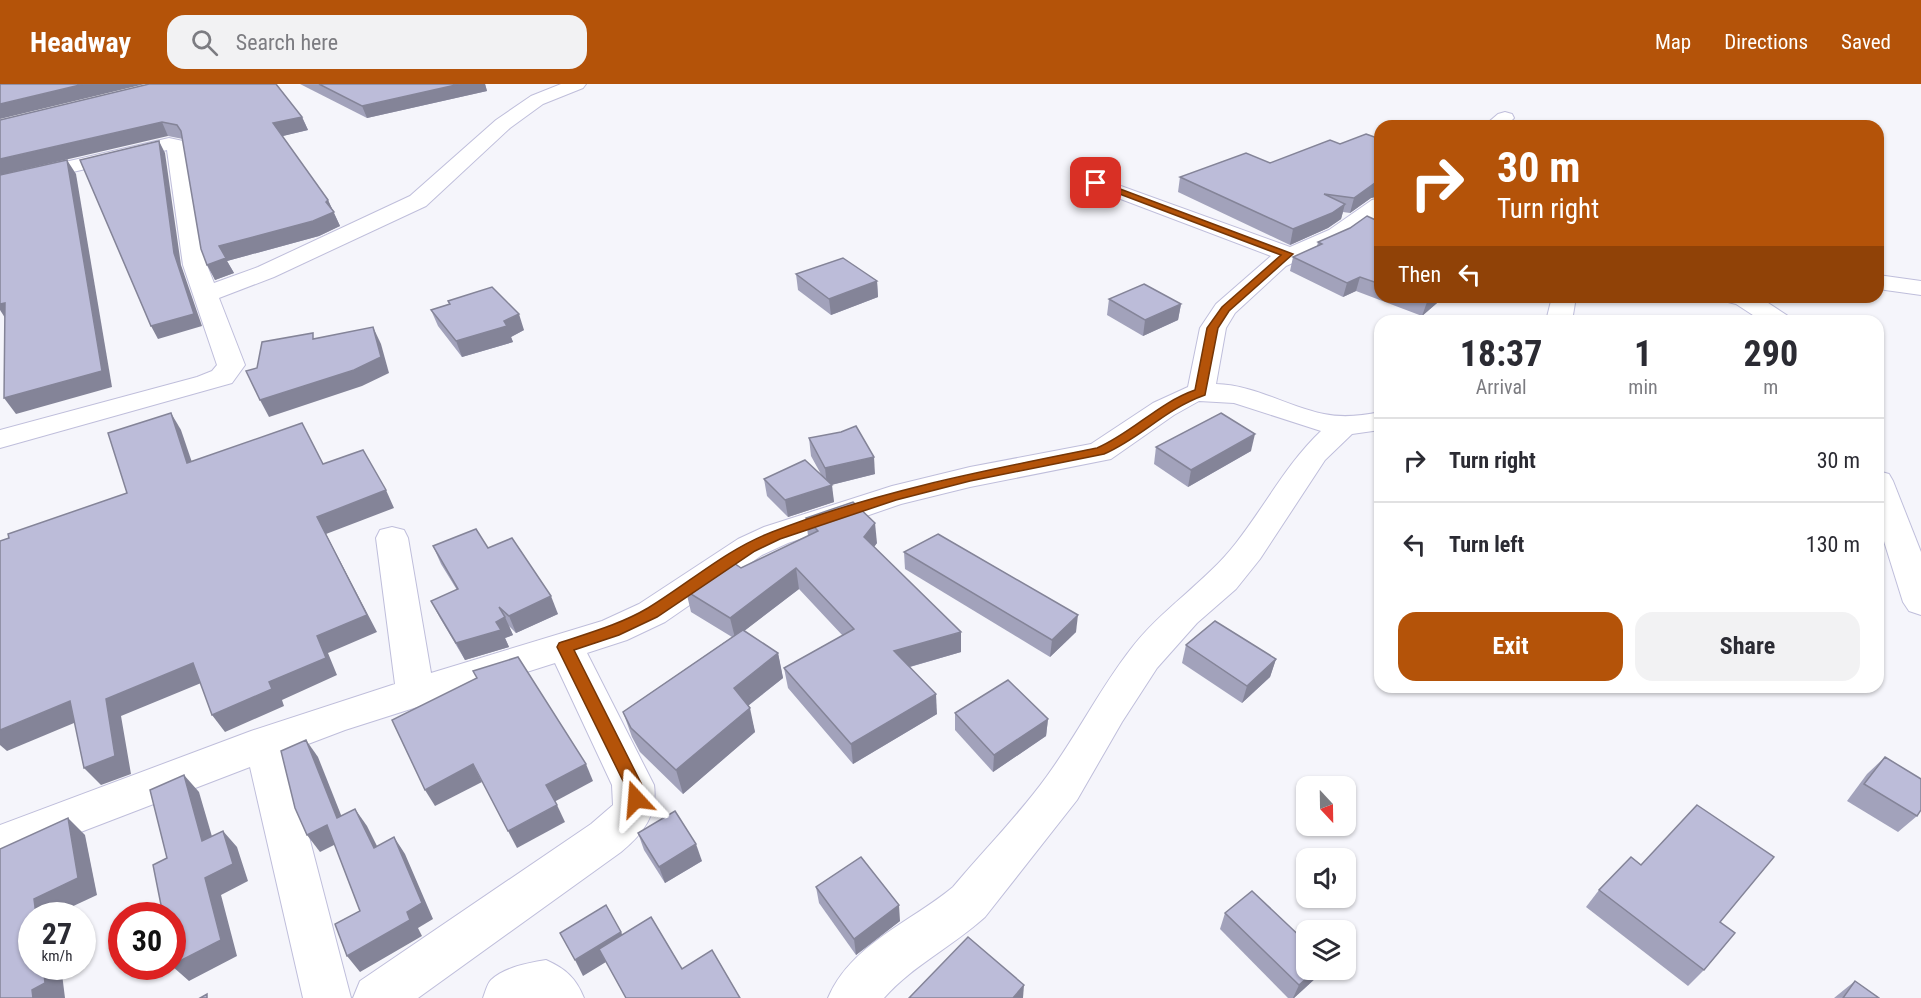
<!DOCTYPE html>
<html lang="en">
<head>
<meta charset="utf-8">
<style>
  body { margin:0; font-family:"Roboto Condensed",sans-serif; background:#f2f2f3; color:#2b2b33; height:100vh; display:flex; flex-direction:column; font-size:22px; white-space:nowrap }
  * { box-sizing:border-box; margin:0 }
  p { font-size:20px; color:#7c7c81 }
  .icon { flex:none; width:33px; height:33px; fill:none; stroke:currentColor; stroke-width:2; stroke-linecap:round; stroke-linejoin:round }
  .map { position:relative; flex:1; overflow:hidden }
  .details { position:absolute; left:1374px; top:231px; width:510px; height:378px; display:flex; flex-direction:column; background:#fff; border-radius:18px; box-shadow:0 2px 4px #0004 }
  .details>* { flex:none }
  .top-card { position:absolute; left:1374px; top:36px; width:510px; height:183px; border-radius:18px; box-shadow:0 2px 4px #0004; background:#b45309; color:#fff; overflow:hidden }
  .needle { width:39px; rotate:158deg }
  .buttons { position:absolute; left:1296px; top:692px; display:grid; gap:12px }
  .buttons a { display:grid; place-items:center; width:60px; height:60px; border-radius:12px; background:#fff; box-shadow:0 2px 4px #0004; font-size:30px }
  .speed { position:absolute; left:18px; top:818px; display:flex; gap:12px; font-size:30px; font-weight:700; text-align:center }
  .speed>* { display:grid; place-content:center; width:78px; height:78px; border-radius:50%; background:#fff; box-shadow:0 2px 4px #0004; line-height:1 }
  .speed small { font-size:15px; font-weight:400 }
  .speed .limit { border:9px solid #d22; background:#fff; color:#111 }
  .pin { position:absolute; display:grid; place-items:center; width:51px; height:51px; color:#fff; margin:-26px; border-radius:12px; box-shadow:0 3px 9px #0006 }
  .me { position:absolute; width:66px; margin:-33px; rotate:341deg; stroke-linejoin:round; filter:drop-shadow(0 0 4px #0008) }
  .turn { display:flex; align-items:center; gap:21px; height:126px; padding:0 24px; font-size:27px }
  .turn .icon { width:78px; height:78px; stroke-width:2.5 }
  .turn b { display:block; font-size:42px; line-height:51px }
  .then { display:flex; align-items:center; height:57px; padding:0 24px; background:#0003; gap:12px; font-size:22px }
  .eta { display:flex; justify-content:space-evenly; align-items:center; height:102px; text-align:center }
  .eta b { font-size:36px; font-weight:700; line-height:42px }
  .action { display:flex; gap:12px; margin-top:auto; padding:12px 24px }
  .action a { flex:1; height:69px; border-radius:18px; background:#b45309; color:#fff; font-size:24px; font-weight:700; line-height:69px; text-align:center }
  .action a+a { background:#f2f2f3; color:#2b2b33 }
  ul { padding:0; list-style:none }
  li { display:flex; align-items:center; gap:18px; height:84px; padding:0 24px; border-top:2px solid #e1e1e2 }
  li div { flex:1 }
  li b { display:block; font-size:22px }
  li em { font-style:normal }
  header { display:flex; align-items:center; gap:36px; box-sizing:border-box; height:84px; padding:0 30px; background:#b45309; color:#fff }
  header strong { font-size:28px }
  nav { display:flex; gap:33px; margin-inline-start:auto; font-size:21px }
  .search { width:420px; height:54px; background:#f2f2f3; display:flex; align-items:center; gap:15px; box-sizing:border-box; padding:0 21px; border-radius:18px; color:#7c7c81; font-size:22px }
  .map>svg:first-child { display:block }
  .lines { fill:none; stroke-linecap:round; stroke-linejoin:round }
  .minor-casing { stroke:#bfbedb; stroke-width:2 }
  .minor { fill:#fff; fill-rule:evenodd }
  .wall { fill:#a2a2bb }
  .shaded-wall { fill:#848498 }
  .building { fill:#bcbcd9; stroke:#848498; stroke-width:1.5 }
  .route { fill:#b45309; stroke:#753606; stroke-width:1.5 }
</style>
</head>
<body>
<header>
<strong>Headway</strong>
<div class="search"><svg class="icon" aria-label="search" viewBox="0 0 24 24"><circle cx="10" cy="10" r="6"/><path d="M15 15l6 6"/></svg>Search here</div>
<nav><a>Map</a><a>Directions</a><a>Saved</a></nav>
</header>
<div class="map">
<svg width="1921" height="914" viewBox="0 0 1921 914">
  <rect width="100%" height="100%" fill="#f5f5fb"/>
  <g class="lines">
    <defs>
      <g id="minor">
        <path d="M561,0H586L583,4L543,20L510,44L426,122L274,193L219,214L245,281L232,299L0,364V346L197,293L212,287L217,281L183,181L167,66L0,105V93L169,54L183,57L186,61L207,181L214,199L258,183L410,112L496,36L531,12Z"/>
        <path d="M1505,28L1512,30L1514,34L1506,42H1484L1498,30Z"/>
        <path d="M1096,93L1290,163L1329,146L1372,116L1380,114V131L1345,156L1286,182L1235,229L1226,244L1216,300C1255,301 1288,323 1324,330C1343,334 1361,332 1380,328V346L1352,350L1325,376L1260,475L1236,505L1197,539L1157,584L1122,638L1077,716L985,833C953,862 912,882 884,914H828C850,861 911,838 953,803C984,766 1019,731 1047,692C1077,651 1099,606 1130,566C1161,525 1205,499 1236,459C1265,422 1287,379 1321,347L1234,319L1199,317L1174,331L1111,375L970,403L901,420L788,459L762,471L665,538L627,556L587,569L654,701C658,730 643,750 621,768L418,914H353L360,897L591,740L613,721L612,701L555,579L345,646L287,668L351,914H303L250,683L0,779V741L251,647L395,600L376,454L380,446L392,443L404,446L408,454L431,589L602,537L639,520L738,455L764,443L892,402L970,383L1091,360L1153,319L1188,303L1200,244L1216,220L1271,172L1089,103L1086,99L1089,95Z"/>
        <path d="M1878,191L1921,197V211L1878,205Z"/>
        <path d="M1552,213H1576L1572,237H1546Z"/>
        <path d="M1725,213H1759L1788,232L1792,237H1762L1736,220L1728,218Z"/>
        <path d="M1878,387L1889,390L1893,397L1921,468V531L1909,527L1903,518L1878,438Z"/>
        <path d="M546,876C566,885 576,894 584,914H483C485,909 487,900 491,896C505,883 528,879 546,876Z"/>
      </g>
    </defs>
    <!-- minor casing -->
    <use href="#minor" class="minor-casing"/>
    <!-- minor -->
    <use href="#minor" class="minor"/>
  </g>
  <!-- wall -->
  <g class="wall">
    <path d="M300,0H485L487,7L367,34Z"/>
    <path d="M302,33L308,46L282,52L328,116L340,142L319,152L227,177L234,189L215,196L183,55L168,52L0,36Z"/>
    <path d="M1380,55V112L1371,114L1350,129L1343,128L1341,135L1328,144L1290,161L1178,108L1180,93L1270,79L1340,60Z"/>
    <path d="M1380,138V213H1444L1422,232L1356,207L1343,213L1290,187L1293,173L1317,162L1318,158Z"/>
    <path d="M796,190L877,197L878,213L831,231L798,206Z"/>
    <path d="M1109,215L1181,220L1178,236L1143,252L1107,231Z"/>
    <path d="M448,217L524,246L511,253L513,258L462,273L438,242L431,226L449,220Z"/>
    <path d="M809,354L875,390L831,401L834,418L788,433L767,412L764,395L822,392L811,372Z"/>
    <path d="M1156,363L1251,367L1188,403L1154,380Z"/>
    <path d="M806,434L877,459L874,463L961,568L910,583L937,630L853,680L788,604L784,584L843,552L799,505L744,547L778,569L783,594L748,622L755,648L683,710L640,668L632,653L623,628L732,553L691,528L686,507L741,484L808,452Z"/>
    <path d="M433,462L488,464L558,530L516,549L509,542L513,551L505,554L509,563L465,576L440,534L431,517L457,506L441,480Z"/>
    <path d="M904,468L1076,548L1050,573L905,485Z"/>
    <path d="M1186,561L1276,575L1270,593L1242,619L1182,579Z"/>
    <path d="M955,629L1048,635L1046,652L993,688L955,646Z"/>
    <path d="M1885,673L1917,732L1898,748L1847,717L1867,690Z"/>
    <path d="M638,749L702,777L665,799L644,766Z"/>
    <path d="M816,803L900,837L856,871L819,819Z"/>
    <path d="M1599,806L1720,838L1704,886L1688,902L1586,823Z"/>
    <path d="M1225,829L1318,892L1294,914H1288L1220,845Z"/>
    <path d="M1855,897L1879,914H1834Z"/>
  </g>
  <!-- shaded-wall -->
  <g class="shaded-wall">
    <path d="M84,0H145L0,35V20Z"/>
    <path d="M460,0H485L487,7L367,34L362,22Z"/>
    <path d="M302,33L308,46L279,53L273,39Z"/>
    <path d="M162,38L168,52L0,91V75Z"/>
    <path d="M159,57L165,69L181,181L202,242L158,255L151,242L174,169Z"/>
    <path d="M67,76L76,90L112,303L16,330L4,314Z"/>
    <path d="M1380,98L1379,112L1371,114L1350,129L1354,114L1375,99Z"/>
    <path d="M328,116L340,142L319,152L227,177L234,189L215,196L207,181L219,162L326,118Z"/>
    <path d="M1345,120L1341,135L1328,144L1290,161L1293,145Z"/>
    <path d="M1360,193L1356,207L1343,213L1347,199Z"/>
    <path d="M877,197L878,213L831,231L829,215Z"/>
    <path d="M1432,213H1444L1422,232L1427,218Z"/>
    <path d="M5,219L7,237L0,226V220Z"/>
    <path d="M1181,220L1178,236L1143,252L1145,236Z"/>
    <path d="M519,230L524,246L511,253L513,258L462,273L456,257L504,237Z"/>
    <path d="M373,243L381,260L389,289L362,302L269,333L260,316Z"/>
    <path d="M171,329L181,346L198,396L187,379Z"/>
    <path d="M1255,350L1251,367L1188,403L1191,386Z"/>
    <path d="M874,373L875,390L827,402L825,384Z"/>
    <path d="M832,401L834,418L788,433L785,416Z"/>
    <path d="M386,406L394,424L326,450L377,548L328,569L337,591L282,616L284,622L225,648L212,631L269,598L317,552V433Z"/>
    <path d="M875,439L877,459L866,473L864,453Z"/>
    <path d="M796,484L799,505L735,554L730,534Z"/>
    <path d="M551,512L558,530L516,549L509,532Z"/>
    <path d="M1078,531L1076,548L1050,573L1052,556Z"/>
    <path d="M505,533L513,551L505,554L509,563L465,576L456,559Z"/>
    <path d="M961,548V568L895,587L894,567Z"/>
    <path d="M778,569L783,594L740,628L734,604Z"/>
    <path d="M1276,575L1270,593L1242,619L1247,602Z"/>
    <path d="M193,579L206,597L121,632L131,690L101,701L84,684L106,615Z"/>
    <path d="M936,610L937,630L853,680L851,660Z"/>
    <path d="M70,617L86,634L7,667L0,661V646Z"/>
    <path d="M750,624L755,648L683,710L676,686Z"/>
    <path d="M1048,635L1046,652L993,688L994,671Z"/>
    <path d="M306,656L318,673L349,751L337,734Z"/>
    <path d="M473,680L482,698L435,722L425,706Z"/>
    <path d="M586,680L593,697L554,718L546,701Z"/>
    <path d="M184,691L199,708L218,773L202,757Z"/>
    <path d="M557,721L565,738L517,764L508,747Z"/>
    <path d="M355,725L367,742L386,780L374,764Z"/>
    <path d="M68,734L85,751L97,811L54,831H36L34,815Z"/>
    <path d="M327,741L340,758L320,768L307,751Z"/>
    <path d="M223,747L237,763L248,797L221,811L237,872L189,897L172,882Z"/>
    <path d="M394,753L405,770L433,835L418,844L422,852L360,888L347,872L407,828Z"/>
    <path d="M696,760L702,777L665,799L659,783Z"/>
    <path d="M899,821L900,837L856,871L854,855Z"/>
    <path d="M621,848L629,864L599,865L606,878L583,892L575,876Z"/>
    <path d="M43,882H61L65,914H33L32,906Z"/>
    <path d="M1317,885H1322L1318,892L1294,914H1293L1299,901Z"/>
    <path d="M1024,901L1023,914H1013Z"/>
  </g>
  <!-- building -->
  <g class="building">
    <path d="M0,0H84L0,20Z"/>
    <path d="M149,0H276L302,33L273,39L328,116L326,118L334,128L313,137L219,162L226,174L207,181L201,165L181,47L177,41L162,38L0,75V36Z"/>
    <path d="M319,0H460L362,22Z"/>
    <path d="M1366,50L1380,55V98L1375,99L1354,114L1324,110L1345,120L1332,129L1293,145L1180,93L1246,69L1270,79L1330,56L1340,60Z"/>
    <path d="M159,57L174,169L194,230L151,242L80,76Z"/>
    <path d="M67,76L102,287L4,314L5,219L0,220V91Z"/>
    <path d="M1367,132L1380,138V200L1360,193L1347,199L1293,173L1322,160L1318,158L1350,144Z"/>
    <path d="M843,174L877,197L829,215L796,190Z"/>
    <path d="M1144,200L1181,220L1145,236L1109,215Z"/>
    <path d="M492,203L519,230L504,237L507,242L456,257L431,226L450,220L448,217Z"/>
    <path d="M1415,213H1432L1427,218Z"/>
    <path d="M373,243L381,273L354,286L260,316L246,287L257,284L262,258L313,249V255Z"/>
    <path d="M171,329L187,379L302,339L323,380L363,366L386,406L317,433L367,531L317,552L326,574L269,598L272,605L212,631L193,579L106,615L115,672L84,684L70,617L0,646V457L9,454L8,450L127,409L108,349Z"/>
    <path d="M1221,329L1255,350L1191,386L1156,363Z"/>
    <path d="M856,342L874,373L825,384L809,354L841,348Z"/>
    <path d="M805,376L832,401L785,416L764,395Z"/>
    <path d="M853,418L875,439L864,453L961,548L894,567L936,610L851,660L784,584L854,545L796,484L730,534L686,507L731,477L741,484L818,447L806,434Z"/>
    <path d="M476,445L488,464L512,454L551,512L509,532L499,523L505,533L496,538L501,546L456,559L431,517L458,505L433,462Z"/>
    <path d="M938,450L1078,531L1052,556L904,468Z"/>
    <path d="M1215,537L1276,575L1247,602L1186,561Z"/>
    <path d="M743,546L778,569L734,604L750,624L676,686L631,644L623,628Z"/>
    <path d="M518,573L586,680L546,701L557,721L508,747L473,680L425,706L392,636L477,594L473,587Z"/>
    <path d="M1008,596L1048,635L994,671L955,629Z"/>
    <path d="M306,656L337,734L355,725L374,764L394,753L422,819L407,828L410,836L347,872L335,840L360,827L327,741L307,751L295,724L281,667Z"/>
    <path d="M1885,673L1921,695V726L1917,732L1864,700Z"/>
    <path d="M184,691L202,757L223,747L233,780L205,794L221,856L172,881V831H163L153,781L167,774L150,706Z"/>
    <path d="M1697,721L1774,773L1720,838L1735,849L1704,886L1599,806L1631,773L1641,781Z"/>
    <path d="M675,727L696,760L659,783L638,749Z"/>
    <path d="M68,734L78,794L34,815L36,831H32V882H43L45,899L32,906L33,914H0V765Z"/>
    <path d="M861,773L899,821L854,855L816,803Z"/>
    <path d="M1252,807L1306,858V885H1317L1299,901L1225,829Z"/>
    <path d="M606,821L621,848L575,876L560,849Z"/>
    <path d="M651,833L682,885L712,866L740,914H626L599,865Z"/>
    <path d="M968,853L1024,901L1013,914H909Z"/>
    <path d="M1855,897L1879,914H1843Z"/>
    <path d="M207,910V914H200Z"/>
  </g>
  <!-- route -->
  <path class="route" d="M1093,97H1099L1293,170L1229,227L1218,244L1205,311C1165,325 1141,354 1104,370L970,397L896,416L780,455L755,467L657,533L619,551L574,566L642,701L645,715L642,720L636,723L630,720L625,701L557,563L559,559C589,549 621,540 648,524C689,499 727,465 772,448C877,407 987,386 1097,364C1132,349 1158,319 1195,306L1207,244L1222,223L1281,171L1093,100Z"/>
</svg>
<div class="buttons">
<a><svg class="needle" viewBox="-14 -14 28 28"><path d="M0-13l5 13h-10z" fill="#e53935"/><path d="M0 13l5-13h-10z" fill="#7c7c81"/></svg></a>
<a><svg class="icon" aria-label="sound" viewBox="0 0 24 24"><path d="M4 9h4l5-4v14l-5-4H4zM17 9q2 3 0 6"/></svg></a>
<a><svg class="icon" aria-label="layers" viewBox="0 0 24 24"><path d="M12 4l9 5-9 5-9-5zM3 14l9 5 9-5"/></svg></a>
</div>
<div class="speed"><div>27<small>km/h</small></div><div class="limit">30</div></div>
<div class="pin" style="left:1096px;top:99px;background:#d93025"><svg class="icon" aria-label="arrive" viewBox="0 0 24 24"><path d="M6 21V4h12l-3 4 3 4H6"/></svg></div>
<svg class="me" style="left:636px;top:715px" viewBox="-20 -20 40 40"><path d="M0-17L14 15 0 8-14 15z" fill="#b45309" stroke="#fff" stroke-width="4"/></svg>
<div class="top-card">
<div class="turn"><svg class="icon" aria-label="right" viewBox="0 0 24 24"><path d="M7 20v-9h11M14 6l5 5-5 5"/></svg><div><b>30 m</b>Turn right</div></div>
<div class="then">Then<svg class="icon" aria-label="left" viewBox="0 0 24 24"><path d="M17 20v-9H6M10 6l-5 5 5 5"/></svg></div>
</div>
<section class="details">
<div class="eta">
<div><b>18:37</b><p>Arrival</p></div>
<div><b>1</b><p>min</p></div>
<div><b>290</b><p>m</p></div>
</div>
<ul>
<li><svg class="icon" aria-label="right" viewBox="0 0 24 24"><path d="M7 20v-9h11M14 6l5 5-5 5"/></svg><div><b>Turn right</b></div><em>30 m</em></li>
<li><svg class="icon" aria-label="left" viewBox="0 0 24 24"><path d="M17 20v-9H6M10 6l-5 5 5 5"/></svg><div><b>Turn left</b></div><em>130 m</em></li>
</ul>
<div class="action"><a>Exit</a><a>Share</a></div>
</section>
</div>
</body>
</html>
